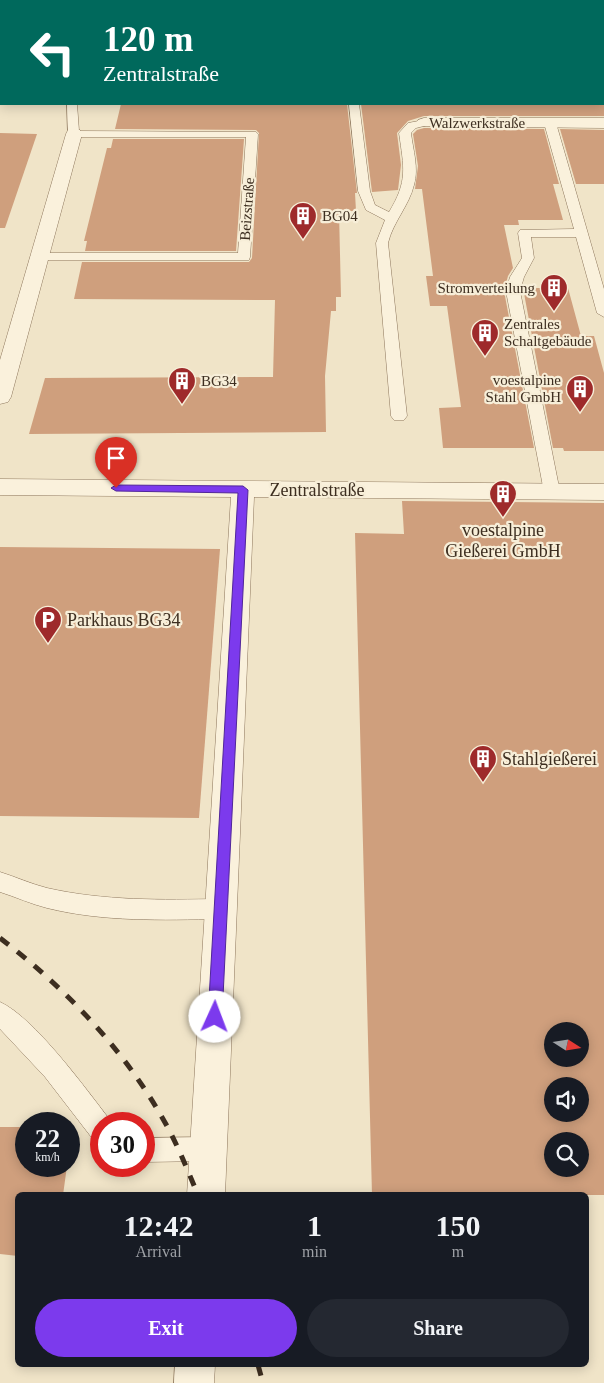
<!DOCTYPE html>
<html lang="en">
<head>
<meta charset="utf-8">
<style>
  body { margin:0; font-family:Georgia,serif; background:#242831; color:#f1f3f6; height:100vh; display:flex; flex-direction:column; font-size:19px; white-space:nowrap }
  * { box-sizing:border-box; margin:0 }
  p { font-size:16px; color:#9ea1a6 }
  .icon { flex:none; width:28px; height:28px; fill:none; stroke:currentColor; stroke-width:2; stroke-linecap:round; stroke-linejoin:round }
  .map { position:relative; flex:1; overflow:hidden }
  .side { position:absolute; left:15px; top:1192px; width:574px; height:175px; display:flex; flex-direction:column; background:#171b24; border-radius:8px; box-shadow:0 2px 12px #0003 }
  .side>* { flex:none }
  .guide { position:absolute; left:0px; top:0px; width:605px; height:105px; box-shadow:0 2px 12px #0003; background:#00695c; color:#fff; overflow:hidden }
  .needle { width:32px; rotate:102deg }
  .buttons { position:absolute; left:544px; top:1022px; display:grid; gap:10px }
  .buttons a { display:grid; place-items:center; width:45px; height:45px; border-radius:50%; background:#171b24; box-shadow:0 2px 12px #0003; font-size:25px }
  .speed { position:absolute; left:15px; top:1112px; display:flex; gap:10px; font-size:25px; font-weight:700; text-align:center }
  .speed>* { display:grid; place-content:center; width:65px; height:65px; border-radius:50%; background:#171b24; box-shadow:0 2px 12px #0003; line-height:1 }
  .speed small { font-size:12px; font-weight:400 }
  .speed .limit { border:8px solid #d22; background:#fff; color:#111 }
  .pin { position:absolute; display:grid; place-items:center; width:42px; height:42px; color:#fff; margin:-51px -21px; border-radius:50% 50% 50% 0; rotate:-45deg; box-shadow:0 0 5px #0007 }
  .pin .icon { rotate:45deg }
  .me { position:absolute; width:55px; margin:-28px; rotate:2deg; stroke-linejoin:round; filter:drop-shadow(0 0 4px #0008) }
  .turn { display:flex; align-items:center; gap:18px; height:105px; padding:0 20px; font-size:22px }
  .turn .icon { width:65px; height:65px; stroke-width:2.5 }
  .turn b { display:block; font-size:35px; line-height:42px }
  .eta { display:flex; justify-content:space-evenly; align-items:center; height:85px; text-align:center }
  .eta b { font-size:30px; font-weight:700; line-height:35px }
  .button { display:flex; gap:10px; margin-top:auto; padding:10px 20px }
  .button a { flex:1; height:58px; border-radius:30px; background:#7c3aed; color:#fff; font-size:20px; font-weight:700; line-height:58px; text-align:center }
  .button a+a { background:#242831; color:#f1f3f6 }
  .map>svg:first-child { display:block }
  .building { fill:#cf9f7d; fill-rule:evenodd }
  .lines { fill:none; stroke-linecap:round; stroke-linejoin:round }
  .lane-casing { stroke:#8d765c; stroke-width:1 }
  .street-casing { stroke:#8d765c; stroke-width:1 }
  .lane { fill:#faf1dc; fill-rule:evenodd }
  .street { fill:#faf1dc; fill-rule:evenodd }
  .rail { stroke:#3d2e20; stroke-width:5; stroke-dasharray:11 11; stroke-linecap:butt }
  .route { fill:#7c3aed; stroke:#51269a }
  .labels { text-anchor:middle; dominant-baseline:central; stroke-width:4.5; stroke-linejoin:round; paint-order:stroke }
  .far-street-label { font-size:15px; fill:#3d2e20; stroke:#f7eed8 }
  .far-poi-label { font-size:15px; fill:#3d2e20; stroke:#f7eed8; text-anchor:start }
  .street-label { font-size:18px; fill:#3d2e20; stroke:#f7eed8 }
  .poi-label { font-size:18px; fill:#3d2e20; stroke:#f7eed8; text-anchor:start }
</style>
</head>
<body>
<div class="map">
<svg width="604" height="1383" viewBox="0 0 604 1383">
  <rect width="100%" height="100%" fill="#f0e4c8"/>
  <!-- building -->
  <g class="building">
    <path d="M121,104H347L357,193H355L356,211H339L341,297H336V311H331L325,376L326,432L29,434L45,378L273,377L275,300L74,299L82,262H249L252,258L259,133L256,130L115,129Z"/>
    <path d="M361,104H604V116H424L408,121L397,133L401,165L398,190L372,192Z"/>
    <path d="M424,128L544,129L559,184H553L563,220H518L519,225H504L513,268L508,276L504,291L534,448H443L439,408L461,407L447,306H430L426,276H433L422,189H415L418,166L413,134L417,130Z"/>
    <path d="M560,129L604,130V184H576Z"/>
    <path d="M0,133L37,134L5,228H0Z"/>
    <path d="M113,139H244L236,251H85L87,241H84L107,148H111Z"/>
    <path d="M523,288H568L581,336H594L604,373V451H564L563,448H553Z"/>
    <path d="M402,501L604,503V1195H372L355,533L404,534ZM552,1031H580V1059H552ZM552,1086H580V1114H552ZM552,1141H580V1169H552Z"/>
    <path d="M0,547L220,549L199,818L0,816Z"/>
    <path d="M0,1127H26V1166H67L63,1195H18V1256L0,1254Z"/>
  </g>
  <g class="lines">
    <defs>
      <g id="lane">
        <path d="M67,104H77L79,131L256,132L258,134L250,257L249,260H34L33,257L39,253H238L246,137H74L68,134Z"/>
        <path d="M349,104H359L370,191L375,205L389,212C408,181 404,168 399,133L408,123L424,120L430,123L428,125L416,128L411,133C413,150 419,168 414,185C409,206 393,222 388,243L407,416L404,420H394L391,416L376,243L385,220L366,210L358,191Z"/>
        <path d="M550,120L556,123L604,289V317L597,313L576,237H531L534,258L524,277L520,291L560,492L558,496L552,498L546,496L544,492L506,291L510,277L522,258L518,233L520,230L574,229L544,123Z"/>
        <path d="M0,872C16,877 31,884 47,888C104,901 162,900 220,899L228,902L231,909L228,916L220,919C162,920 104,922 47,908C31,904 16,897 0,892Z"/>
        <path d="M0,1002C34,1017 86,1089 110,1120L111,1124H101V1141L92,1138L45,1077L0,1029Z"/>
        <path d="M208,1137L217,1140L220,1149L217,1158L208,1161L144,1162V1138Z"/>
      </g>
      <g id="street">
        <path d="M424,118H604V128L418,126L416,123L418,120Z"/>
        <path d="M74,129L80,130L82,134L11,397L8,402L0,404V360L66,134L68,130Z"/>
        <path d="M0,479L604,484V500L254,497L225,1195H187L231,497L0,495Z"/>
        <path d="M175,1365H215L214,1383H174Z"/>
      </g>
    </defs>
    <!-- lane casing -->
    <use href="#lane" class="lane-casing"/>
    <!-- street casing -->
    <use href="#street" class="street-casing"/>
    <!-- lane -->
    <use href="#lane" class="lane"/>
    <!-- street -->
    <use href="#street" class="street"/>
    <!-- rail -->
    <g class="rail">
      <path d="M0,938C64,987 123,1048 163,1119C177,1143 187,1169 198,1195"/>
      <path d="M258,1365L263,1383"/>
    </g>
  </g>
  <!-- route -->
  <path class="route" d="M116,485L243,486L248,490L222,1017L220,1022L215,1024L210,1022L208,1017L238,493L116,491L111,488Z"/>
  <!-- icons -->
  <defs>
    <symbol id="building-pin" viewBox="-11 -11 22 30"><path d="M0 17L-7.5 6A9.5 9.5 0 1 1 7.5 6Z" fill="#9e2a2b" stroke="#f7eed8"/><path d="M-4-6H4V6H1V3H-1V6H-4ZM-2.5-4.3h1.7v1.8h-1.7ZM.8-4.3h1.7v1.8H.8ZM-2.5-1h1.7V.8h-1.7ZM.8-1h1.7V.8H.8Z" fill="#fff"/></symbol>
    <symbol id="parking-pin" viewBox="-11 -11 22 30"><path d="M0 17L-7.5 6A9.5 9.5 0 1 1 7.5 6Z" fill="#9e2a2b" stroke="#f7eed8"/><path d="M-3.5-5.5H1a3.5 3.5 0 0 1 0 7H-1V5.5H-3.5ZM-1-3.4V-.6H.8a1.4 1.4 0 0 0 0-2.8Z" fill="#fff"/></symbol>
  </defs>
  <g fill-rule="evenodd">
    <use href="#building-pin" x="287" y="200" width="32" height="43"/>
    <use href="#building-pin" x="538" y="272" width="32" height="43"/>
    <use href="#building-pin" x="469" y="317" width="32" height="43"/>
    <use href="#building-pin" x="166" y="365" width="32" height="43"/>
    <use href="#building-pin" x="564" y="373" width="32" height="43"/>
    <use href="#building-pin" x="487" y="478" width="32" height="43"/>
    <use href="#parking-pin" x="32" y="604" width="32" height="43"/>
    <use href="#building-pin" x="467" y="743" width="32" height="43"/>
  </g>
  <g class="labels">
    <!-- far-street labels -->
    <g class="far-street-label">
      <text x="477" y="123">Walzwerkstraße</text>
      <text transform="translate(247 209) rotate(-86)">Beizstraße</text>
    </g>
    <!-- far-poi labels -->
    <g class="far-poi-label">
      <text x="322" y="216">BG04</text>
      <text x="535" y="288" text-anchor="end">Stromverteilung</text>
      <text x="504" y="324">Zentrales<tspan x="504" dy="17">Schaltgebäude</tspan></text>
      <text x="561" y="380" text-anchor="end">voestalpine<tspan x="561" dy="17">Stahl GmbH</tspan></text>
      <text x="201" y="381">BG34</text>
    </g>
    <!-- street labels -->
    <g class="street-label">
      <text x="317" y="490">Zentralstraße</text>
    </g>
    <!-- poi labels -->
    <g class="poi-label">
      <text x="503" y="530" text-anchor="middle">voestalpine<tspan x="503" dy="21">Gießerei GmbH</tspan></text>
      <text x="67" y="620">Parkhaus BG34</text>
      <text x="502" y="759">Stahlgießerei</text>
    </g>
  </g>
</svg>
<div class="buttons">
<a><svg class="needle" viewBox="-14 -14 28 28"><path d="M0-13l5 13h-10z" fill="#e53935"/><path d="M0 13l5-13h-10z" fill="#9ea1a6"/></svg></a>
<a><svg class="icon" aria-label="sound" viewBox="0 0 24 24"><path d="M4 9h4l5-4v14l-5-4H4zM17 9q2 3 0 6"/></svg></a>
<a><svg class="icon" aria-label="search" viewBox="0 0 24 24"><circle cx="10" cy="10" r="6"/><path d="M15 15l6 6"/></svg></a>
</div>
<div class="speed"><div>22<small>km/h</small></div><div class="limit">30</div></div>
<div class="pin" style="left:116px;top:488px;background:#d93025"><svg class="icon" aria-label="arrive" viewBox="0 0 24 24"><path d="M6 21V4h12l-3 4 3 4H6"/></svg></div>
<svg class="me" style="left:215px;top:1017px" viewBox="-20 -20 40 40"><circle r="19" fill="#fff"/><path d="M0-13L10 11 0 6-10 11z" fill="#7c3aed"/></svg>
<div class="guide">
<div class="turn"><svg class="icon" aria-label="left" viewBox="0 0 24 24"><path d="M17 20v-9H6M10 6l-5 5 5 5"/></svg><div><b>120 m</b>Zentralstraße</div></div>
</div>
<section class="side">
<div class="eta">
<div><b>12:42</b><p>Arrival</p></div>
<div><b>1</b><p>min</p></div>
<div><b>150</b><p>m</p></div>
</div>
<div class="button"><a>Exit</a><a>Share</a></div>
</section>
</div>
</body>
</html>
